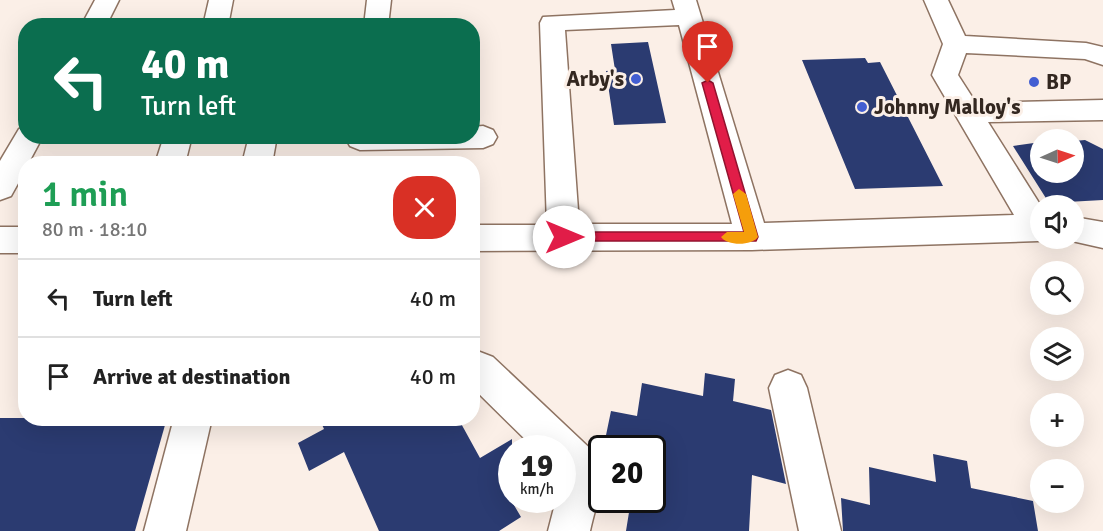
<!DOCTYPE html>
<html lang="en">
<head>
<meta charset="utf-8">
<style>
  body { margin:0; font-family:Signika,sans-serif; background:#f2f2f2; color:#222; height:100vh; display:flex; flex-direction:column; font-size:22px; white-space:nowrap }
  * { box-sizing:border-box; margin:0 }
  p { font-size:20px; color:#767676 }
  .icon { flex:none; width:33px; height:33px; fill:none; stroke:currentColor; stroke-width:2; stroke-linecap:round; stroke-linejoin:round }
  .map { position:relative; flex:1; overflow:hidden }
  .sheet { position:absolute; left:18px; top:156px; width:462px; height:270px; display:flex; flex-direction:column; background:#fff; border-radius:24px; box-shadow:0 6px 24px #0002 }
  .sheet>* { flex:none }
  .banner { position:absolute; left:18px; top:18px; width:462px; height:126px; border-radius:24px; box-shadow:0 6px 24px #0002; background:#0b6e4f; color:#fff; overflow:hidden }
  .needle { width:39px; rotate:87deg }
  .buttons { position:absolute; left:1030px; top:129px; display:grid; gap:12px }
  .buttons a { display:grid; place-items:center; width:54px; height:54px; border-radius:50%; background:#fff; box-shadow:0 6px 24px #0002; font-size:30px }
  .speed { position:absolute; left:498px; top:435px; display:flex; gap:12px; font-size:30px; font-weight:700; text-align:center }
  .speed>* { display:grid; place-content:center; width:78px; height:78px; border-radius:50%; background:#fff; box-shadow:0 6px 24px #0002; line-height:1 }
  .speed small { font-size:15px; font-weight:400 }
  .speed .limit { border:3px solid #111; border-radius:9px; background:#fff; color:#111 }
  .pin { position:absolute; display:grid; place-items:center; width:51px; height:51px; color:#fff; margin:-62px -26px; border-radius:50% 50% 50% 0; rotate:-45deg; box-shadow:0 0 6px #0007 }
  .pin .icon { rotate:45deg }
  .me { position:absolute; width:66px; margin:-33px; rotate:90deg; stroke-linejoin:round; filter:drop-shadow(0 0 4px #0008) }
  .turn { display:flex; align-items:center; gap:21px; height:126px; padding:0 24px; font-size:27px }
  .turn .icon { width:78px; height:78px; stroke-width:2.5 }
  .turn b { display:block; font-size:42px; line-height:51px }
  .round { display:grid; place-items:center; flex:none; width:63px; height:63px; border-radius:24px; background:#f2f2f2 }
  .head { display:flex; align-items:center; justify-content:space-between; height:102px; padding:0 24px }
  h1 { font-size:36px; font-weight:600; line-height:45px; color:#1e9e55 }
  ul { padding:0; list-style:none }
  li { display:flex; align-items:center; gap:18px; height:78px; padding:0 24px; border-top:2px solid #e0e0e0 }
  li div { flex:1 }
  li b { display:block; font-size:22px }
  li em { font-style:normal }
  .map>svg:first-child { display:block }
  .building { fill:#2b3b71 }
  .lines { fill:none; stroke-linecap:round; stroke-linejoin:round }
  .minor-casing { stroke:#8e7362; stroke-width:3 }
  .minor { fill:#fff; fill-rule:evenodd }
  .route { fill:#e11d48; stroke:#92132f; stroke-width:1.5 }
  .slow { fill:#f59e0b }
  .poi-dot { fill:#435ed2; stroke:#fbefe7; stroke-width:2 }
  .labels { text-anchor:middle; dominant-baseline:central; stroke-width:6; stroke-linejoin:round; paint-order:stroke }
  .poi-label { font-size:21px; font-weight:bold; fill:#332720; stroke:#fbefe7; text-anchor:start }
</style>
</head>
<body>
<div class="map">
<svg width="1103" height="531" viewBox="0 0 1103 531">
  <rect width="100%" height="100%" fill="#fbefe7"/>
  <!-- building -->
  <g class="building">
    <path d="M648,42L666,123L614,125L606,71L615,70L611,44Z"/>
    <path d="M865,58L868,63L880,62L943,186L855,189L802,60Z"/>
    <path d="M1085,140L1103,149V200L1049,203L1013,146L1041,142V172H1074V141Z"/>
    <path d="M705,373L735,379L733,401L771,410L786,484L752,475L749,531H626L631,500H652V448H638L605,440L611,411L637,416L642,383L703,396Z"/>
    <path d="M0,418H167L135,531H0Z"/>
    <path d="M319,418H458L480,458L512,439V476L501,483L521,517L499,531H379L344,452L309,471L298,443L324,429Z"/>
    <path d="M933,454L967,461L971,488L1033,501L1038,531H843L841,498L870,505L869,467L936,482Z"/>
  </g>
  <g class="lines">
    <defs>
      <g id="minor">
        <path d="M95,0H119L106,26H81Z"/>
        <path d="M209,0H233L228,26H203Z"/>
        <path d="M367,0H391L388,26H364Z"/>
        <path d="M672,0H696L764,223L1014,215L932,75L943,44L924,0H948L965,36L1086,43L1103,47V65L1085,59L966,53L958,75L976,103L1103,100V120L988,122L1041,206V238H1045L1038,241L752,250L472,251V225H547L540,23L543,17L675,10ZM679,25L732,224H579L565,30Z"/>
        <path d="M483,126L493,130L497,137L493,144L483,148L360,150L350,146L346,139L347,136H472V127Z"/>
        <path d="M26,127V136H43L28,164H26V169L11,196L0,200V161L19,129Z"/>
        <path d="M164,136H192L185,164H155Z"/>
        <path d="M249,136H277L272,164H242Z"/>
        <path d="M1074,217L1103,222V248L1063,239L1074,238Z"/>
        <rect x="0" y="227" width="26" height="26"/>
        <path d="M480,352L493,357L597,455C607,478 595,507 590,531H548L556,500H562V448H534L472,387V355Z"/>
        <path d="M788,370L801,375L807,388L841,531H799L769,388L775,375Z"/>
        <path d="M174,418H212L186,531H144Z"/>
      </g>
    </defs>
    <!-- minor casing -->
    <use href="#minor" class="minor-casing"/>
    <!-- minor -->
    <use href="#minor" class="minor"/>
  </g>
  <!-- route -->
  <path class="route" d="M708,80L713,83L758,237L756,241H559L557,237L559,234L564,232H744L702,83Z"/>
  <!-- slow -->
  <path class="slow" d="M739,189L746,194L758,237C752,246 727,246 721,237L727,232H744L733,194Z"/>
  <!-- markers -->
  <g class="poi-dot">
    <circle cx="636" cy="79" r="6"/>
    <circle cx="1034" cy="82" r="6"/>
    <circle cx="862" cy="107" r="6"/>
  </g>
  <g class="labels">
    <!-- poi labels -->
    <g class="poi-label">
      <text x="624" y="79" text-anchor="end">Arby's</text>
      <text x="1046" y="82">BP</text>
      <text x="874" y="107">Johnny Malloy's</text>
    </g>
  </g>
</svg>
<div class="buttons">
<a><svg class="needle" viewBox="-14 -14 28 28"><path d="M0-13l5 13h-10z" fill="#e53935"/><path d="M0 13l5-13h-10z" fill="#767676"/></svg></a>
<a><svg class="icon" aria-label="sound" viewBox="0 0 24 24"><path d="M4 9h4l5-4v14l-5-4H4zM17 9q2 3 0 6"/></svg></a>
<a><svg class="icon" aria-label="search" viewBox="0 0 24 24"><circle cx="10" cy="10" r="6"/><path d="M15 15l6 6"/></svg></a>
<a><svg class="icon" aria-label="layers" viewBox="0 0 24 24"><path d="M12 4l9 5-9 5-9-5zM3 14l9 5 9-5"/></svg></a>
<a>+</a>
<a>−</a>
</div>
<div class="speed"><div>19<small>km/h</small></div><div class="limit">20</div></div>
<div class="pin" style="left:708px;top:83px;background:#d93025"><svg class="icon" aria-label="arrive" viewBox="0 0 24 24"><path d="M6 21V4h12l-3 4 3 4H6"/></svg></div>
<svg class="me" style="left:564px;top:237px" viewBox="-20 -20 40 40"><circle r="19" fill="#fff"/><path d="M0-13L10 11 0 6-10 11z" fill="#e11d48"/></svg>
<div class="banner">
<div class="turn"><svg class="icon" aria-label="left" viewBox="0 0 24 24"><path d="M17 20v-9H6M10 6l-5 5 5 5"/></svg><div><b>40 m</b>Turn left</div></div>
</div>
<section class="sheet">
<div class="head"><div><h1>1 min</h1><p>80 m · 18:10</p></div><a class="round" style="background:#d93025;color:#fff"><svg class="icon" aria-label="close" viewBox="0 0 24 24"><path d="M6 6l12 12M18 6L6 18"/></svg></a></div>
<ul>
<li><svg class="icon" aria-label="left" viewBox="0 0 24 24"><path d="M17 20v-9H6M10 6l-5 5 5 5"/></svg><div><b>Turn left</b></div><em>40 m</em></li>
<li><svg class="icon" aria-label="arrive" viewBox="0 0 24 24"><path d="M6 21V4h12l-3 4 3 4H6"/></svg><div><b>Arrive at destination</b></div><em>40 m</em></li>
</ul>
</section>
</div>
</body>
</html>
